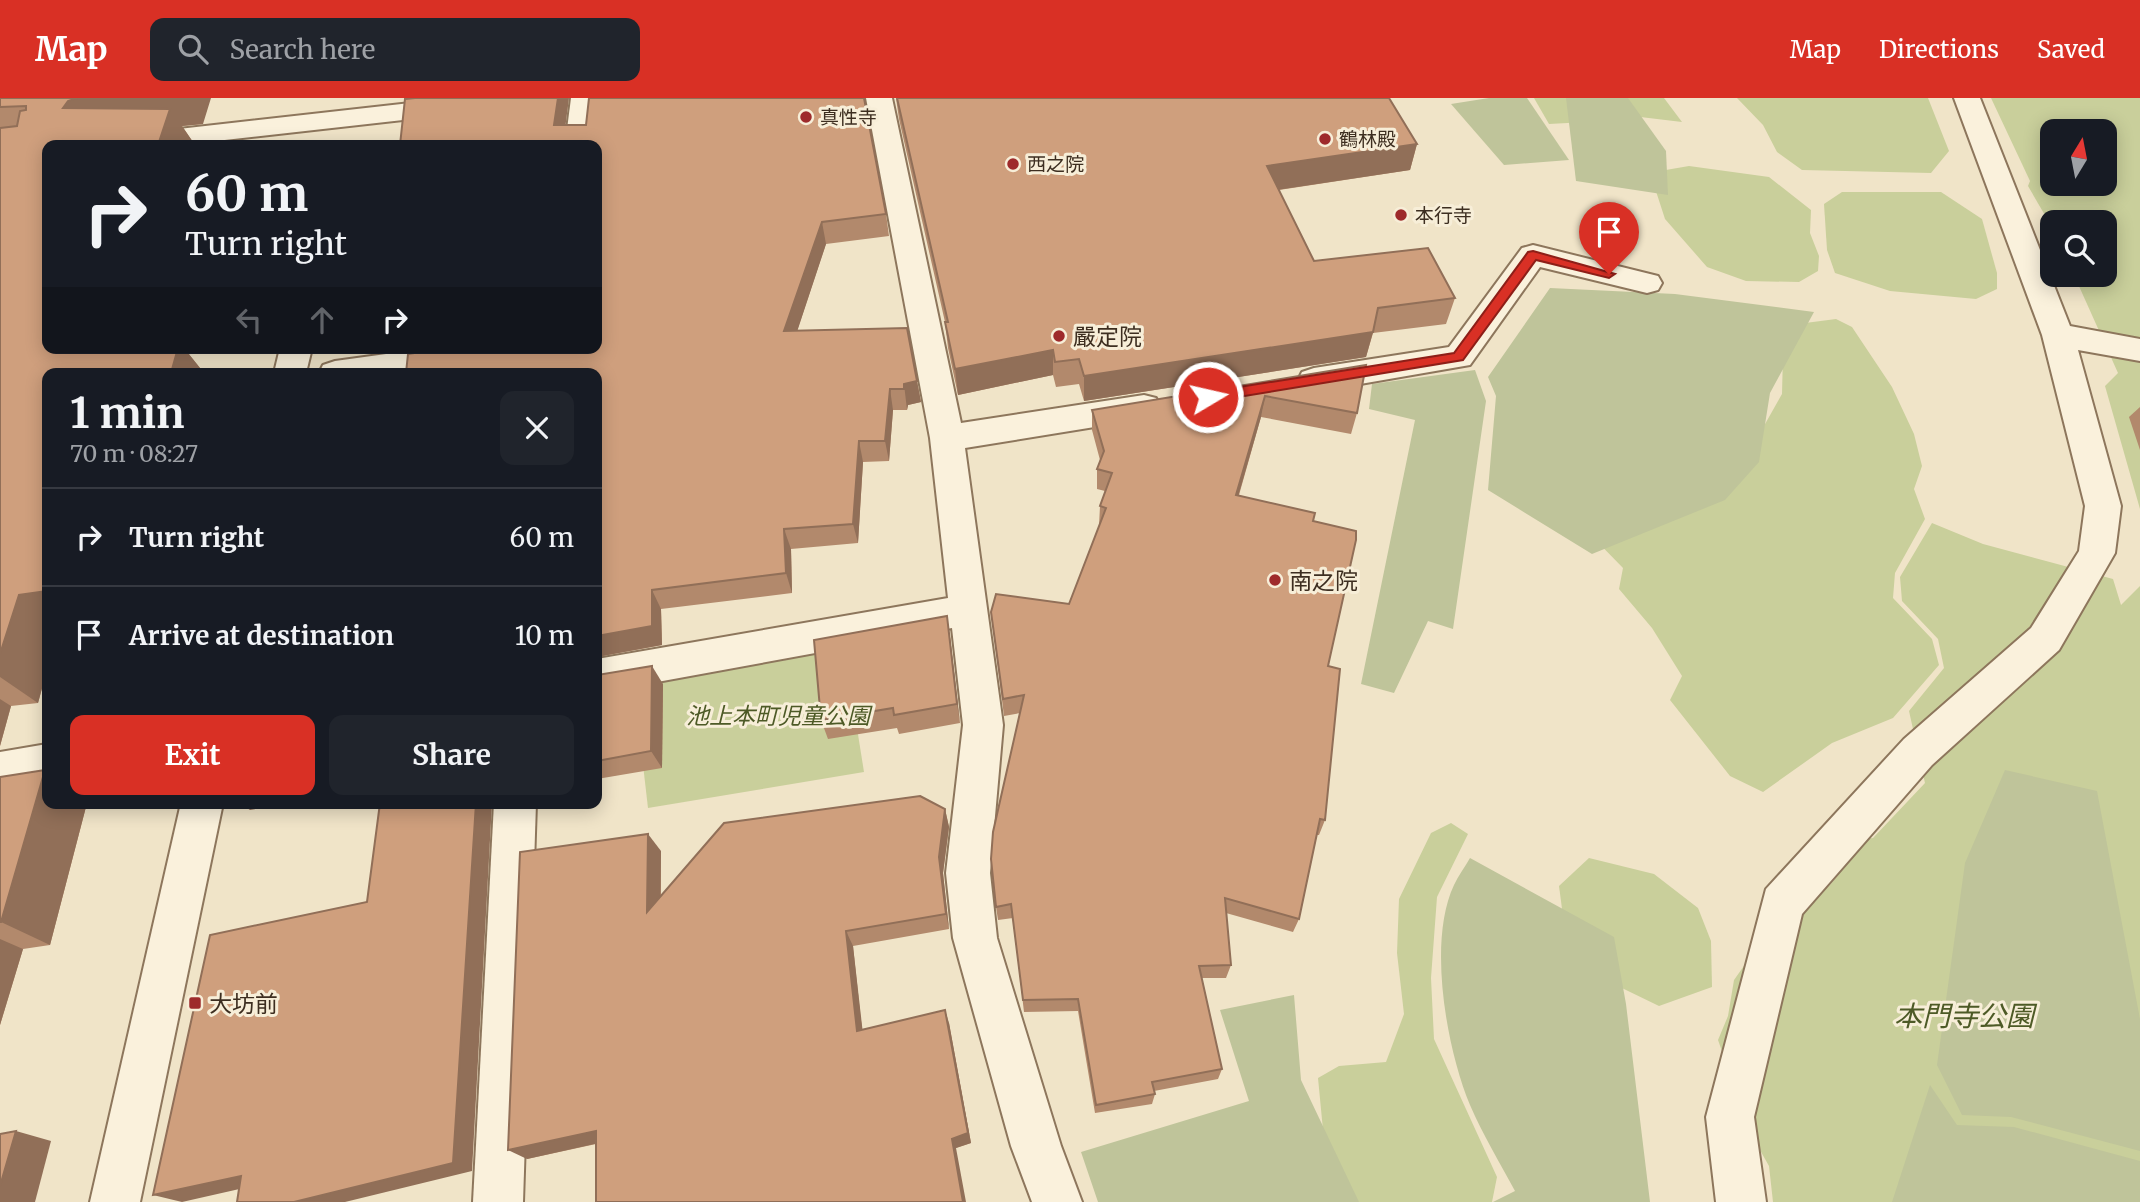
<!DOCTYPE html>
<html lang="en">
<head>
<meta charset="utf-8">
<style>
  body { margin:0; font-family:Merriweather,"Noto Sans JP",serif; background:#20242c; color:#f1f3f6; height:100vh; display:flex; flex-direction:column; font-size:26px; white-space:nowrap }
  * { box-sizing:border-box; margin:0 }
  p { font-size:23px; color:#9ea1a6 }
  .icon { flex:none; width:38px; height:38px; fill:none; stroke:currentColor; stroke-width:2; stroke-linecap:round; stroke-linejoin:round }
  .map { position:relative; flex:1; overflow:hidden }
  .details { position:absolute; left:42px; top:270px; width:560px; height:441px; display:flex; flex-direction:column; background:#171b24; border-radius:14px; box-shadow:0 4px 18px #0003 }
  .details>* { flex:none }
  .hud { position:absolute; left:42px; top:42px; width:560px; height:214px; border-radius:14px; box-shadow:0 4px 18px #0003; background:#171b24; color:#f1f3f6; overflow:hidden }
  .needle { width:46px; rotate:10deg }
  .fabs { position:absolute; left:2040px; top:21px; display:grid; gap:14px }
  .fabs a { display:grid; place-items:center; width:77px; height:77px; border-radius:14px; background:#171b24; box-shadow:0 4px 18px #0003; font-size:35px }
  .pin { position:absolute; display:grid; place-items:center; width:60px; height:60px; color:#fff; margin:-72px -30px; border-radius:50% 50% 50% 0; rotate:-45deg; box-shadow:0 0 7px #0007 }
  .pin .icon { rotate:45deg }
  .me { position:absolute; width:77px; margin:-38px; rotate:81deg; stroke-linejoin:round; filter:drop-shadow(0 0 5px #0008) }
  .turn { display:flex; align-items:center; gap:24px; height:147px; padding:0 28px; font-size:32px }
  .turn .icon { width:91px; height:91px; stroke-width:2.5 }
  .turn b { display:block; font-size:49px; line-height:60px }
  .lanes { display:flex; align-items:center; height:66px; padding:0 28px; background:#0003; justify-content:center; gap:35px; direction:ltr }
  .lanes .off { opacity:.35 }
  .round { display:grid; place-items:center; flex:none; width:74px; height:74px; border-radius:14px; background:#20242c }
  .overview { display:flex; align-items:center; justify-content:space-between; height:119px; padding:0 28px }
  h1 { font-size:42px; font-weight:700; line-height:52px }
  .button { display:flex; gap:14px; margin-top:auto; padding:14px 28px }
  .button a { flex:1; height:80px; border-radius:14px; background:#d93025; color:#fff; font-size:28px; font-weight:700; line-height:80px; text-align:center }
  .button a+a { background:#20242c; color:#f1f3f6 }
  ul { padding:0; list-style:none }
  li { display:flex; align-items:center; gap:21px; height:98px; padding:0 28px; border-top:2px solid #363941 }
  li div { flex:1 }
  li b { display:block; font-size:26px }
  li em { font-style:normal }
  header { display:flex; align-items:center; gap:42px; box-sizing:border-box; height:98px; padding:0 35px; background:#d93025; color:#fff }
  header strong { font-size:33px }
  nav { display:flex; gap:38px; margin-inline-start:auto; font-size:24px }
  .search { width:490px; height:63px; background:#20242c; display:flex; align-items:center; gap:18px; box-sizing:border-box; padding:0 24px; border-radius:14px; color:#9ea1a6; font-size:26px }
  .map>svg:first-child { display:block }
  .green { fill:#c9cf9b; fill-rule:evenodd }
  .cemetery { fill:#bfc49a }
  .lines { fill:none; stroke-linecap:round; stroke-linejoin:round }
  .minor-casing { stroke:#8d765c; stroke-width:4 }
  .minor { fill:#faf1dc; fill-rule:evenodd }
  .wall { fill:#b2896c }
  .shaded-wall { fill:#916f58 }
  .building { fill:#cf9f7d; stroke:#916f58; stroke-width:2 }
  .route { fill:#d93025; stroke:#8d1f18; stroke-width:2 }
  .poi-dot { fill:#9e2a2b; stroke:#f7eed8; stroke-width:2.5 }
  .labels { text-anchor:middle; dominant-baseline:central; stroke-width:6; stroke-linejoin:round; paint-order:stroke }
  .far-poi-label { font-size:19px; fill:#3d2e20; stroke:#f7eed8; text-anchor:start }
  .poi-label { font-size:23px; fill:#3d2e20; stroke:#f7eed8; text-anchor:start }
  .park-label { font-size:23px; font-style:italic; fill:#4d5a26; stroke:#f7eed8 }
  .near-park-label { font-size:28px; font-style:italic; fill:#4d5a26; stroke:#f7eed8 }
</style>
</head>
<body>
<header>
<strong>Map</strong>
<div class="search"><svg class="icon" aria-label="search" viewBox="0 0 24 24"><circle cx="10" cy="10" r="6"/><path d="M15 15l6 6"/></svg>Search here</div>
<nav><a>Map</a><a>Directions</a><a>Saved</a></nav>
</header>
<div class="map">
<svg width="2140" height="1104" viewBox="0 0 2140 1104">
  <rect width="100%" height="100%" fill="#f0e4c8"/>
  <!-- green -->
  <g class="green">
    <path d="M1534,0H1588L1586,24L1549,26Z"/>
    <path d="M1610,0H1664L1682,24L1632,18Z"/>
    <path d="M1737,0H1928L1949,53L1931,75L1802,72L1777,54L1763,27Z"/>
    <path d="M1991,0H2140V411L2105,288L2118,275L2074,177H2105V124H2053V131L2028,88L2030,83ZM2053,33H2105V86H2053Z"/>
    <path d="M1689,68L1769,79L1811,112L1810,135L1819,158L1818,173L1799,184L1746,183L1707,169L1665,121L1653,84L1660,73Z"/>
    <path d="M1842,94H1941L1982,121L1997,175V191L1976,201L1890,193L1835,175L1827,152L1824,106Z"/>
    <path d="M1836,221L1852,229L1892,289L1914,336L1922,368L1914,391L1925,421L1895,475L1893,500L1932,541L1939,567L1893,620L1832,645L1763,694L1730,678L1670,602L1682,578L1652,530L1619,491L1623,470L1582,428L1738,374L1782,296L1783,256L1790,227Z"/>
    <path d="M1932,425L1983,446L2113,481L2121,507L2140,488V1104H1773L1769,1068L1752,1038L1718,942L1728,918L1734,882L1753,855L1800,825C1804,804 1827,794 1838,777C1846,764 1854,752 1864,741L1873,740L1925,685L1909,613L1944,570L1938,541L1902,503L1900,479Z"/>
    <path d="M842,536L864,674L648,710L632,572Z"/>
    <path d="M1451,725L1468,736L1437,799L1431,880L1434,941L1497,1079L1492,1104H1341L1328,1084L1318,980L1339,968L1386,964L1404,916L1397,855L1399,801L1431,735Z"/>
    <path d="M1589,760L1654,776L1698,810L1711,843L1712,889L1659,908L1593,876L1566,841L1559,788Z"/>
  </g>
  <!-- cemetery -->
  <g class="cemetery">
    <path d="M1489,0H1527L1569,62L1504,67L1451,6Z"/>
    <path d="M1566,0H1628L1666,53L1668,97L1576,83Z"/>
    <path d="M1550,190L1675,196L1814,214L1770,295L1759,364L1725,402L1592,456L1488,392L1496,298L1488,279Z"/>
    <path d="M1475,272L1486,303L1453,531L1428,523L1394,595L1361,586L1415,322L1369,311L1372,286Z"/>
    <path d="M2005,672L2097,693L2140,921V1053L2011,1019L1962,1017L1937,967L1965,765Z"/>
    <path d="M1470,760L1614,839L1626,906L1650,1104H1493L1515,1093C1500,1065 1483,1037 1470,1007C1447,952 1427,844 1454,787C1458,778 1465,769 1470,760Z"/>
    <path d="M1294,897L1301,982L1359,1104H1098L1081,1054L1249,1003L1220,912Z"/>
    <path d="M1930,987L1957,1027L2014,1029L2140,1063V1104H1892Z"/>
  </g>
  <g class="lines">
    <defs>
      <g id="minor">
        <path d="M455,0H540L536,6L527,8L180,47H94L98,41L108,39Z"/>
        <path d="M571,0H597L593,47H565Z"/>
        <path d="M866,0H892L961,325L1144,297L1156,300L1161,309L1156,318L1144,321L965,350L1003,627L990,775L997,840L1061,1048L1082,1104H1032L1011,1048L953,840L946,775L963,627L952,530L597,595V561L948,500L930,340Z"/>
        <path d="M1954,0H1980L2070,228L2140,241V263L2078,252L2121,408L2115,455L2059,552L1932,667L1802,816L1754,1019L1766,1104H1716L1706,1019L1766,791L1904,641L2031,530L2079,453L2085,408L2042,237Z"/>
        <path d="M1533,147L1658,178L1662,185L1658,192L1647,195L1540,169L1470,267L1314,294L1302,290L1298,282L1302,274L1314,270L1449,249L1522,150Z"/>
        <path d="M280,250H312L306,275H274Z"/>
        <path d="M430,250H529L524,258L513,261L418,275H319L323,267L335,263Z"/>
        <path d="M47,646V682L0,690V654Z"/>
        <path d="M181,705H223L140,1104H90Z"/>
        <path d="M494,705H536L523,1104H473Z"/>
      </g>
    </defs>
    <!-- minor casing -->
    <use href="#minor" class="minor-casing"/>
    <!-- minor -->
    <use href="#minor" class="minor"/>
  </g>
  <!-- wall -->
  <g class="wall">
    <path d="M0,0L203,26L182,28L195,47H47V250H184L204,275H47V572L38,605L11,608L0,648Z"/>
    <path d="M896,0L1417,46L1410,72L1279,92L1314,163L1455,200L1446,226L1373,235L1366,259L1084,303L1079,286L1056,289L1053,277L958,297L948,250L945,224L899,21Z"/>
    <path d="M566,27L886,116L889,138L826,146L797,233L917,283L921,304L908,307L907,312H893L889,363L863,364L858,445L791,451L792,495L661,511L662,547L597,559V250Z"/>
    <path d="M1366,267L1357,315L1351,336L1261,319L1239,397L1313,423L1328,568L1325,722L1319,737H1317L1299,821L1293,834L1226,815L1231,867L1226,880H1202L1222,971L1218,981L1154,993L1155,996L1152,1006L1095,1015L1078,913L1024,914L1013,820L998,822L996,809L1020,615L1004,618L991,514L1069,506L1099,428L1100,408L1105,393L1097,391V371L1100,362L1092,332V312Z"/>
    <path d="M2140,309V352L2129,319Z"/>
    <path d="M950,539L960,625L899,636L897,630L828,641L821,622Z"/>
    <path d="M597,577L663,586L662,670L597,681Z"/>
    <path d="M0,679L47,705H87L50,847L23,851L0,927Z"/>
    <path d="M945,711L949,729L943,775L949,831L853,848L862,932L949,925L971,1045L956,1050L596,1046L527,1061L661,753V799Z"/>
  </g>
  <!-- shaded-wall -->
  <g class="shaded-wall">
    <path d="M77,0H211L203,26L182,28L195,47H158L63,10L68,3Z"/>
    <path d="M558,0H569L563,47L554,27Z"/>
    <path d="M1417,46L1410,72L1263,94L1267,68Z"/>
    <path d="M822,124L826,146L790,255L784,233Z"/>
    <path d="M1373,234L1366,259L1084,303V278Z"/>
    <path d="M87,250H131L85,254Z"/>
    <path d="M178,250H184L204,275H171Z"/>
    <path d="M369,250H409L372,255Z"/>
    <path d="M1053,252V277L958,297L955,271Z"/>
    <path d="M917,283L921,304L908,307L907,312L904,286Z"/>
    <path d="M890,291L893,312L889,363L885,343Z"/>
    <path d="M1265,298L1261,319L1233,416L1236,397Z"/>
    <path d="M859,343L863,364L858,445L853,426Z"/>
    <path d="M784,431L791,451L792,495L786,475Z"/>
    <path d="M652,492L661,511L662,547L597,559V538Z"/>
    <path d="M47,493V572L38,605L0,579V556L19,497Z"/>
    <path d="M947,518L950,539L960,625L957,606Z"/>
    <path d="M652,568L663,586L662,670L651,653Z"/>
    <path d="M0,601L11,608L0,648Z"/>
    <path d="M45,672L47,673V705H87L50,847L1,824Z"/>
    <path d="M240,705H290L250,712Z"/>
    <path d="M476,705H492L472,1073L345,1104H294Z"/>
    <path d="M945,711L949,729L943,775L949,831L946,816L939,759Z"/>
    <path d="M648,736L661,753L660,830L647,814Z"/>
    <path d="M846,833L853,848L864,945L857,933Z"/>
    <path d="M0,841L23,851L0,927Z"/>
    <path d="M945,912L949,925L971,1045L956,1050L966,1104H963L952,1041Z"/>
    <path d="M16,1033L51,1043L35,1104H0V1088Z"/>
    <path d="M596,1033L612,1042L527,1061L508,1052Z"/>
    <path d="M241,1078L266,1085L182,1104L153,1097Z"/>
  </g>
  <!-- building -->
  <g class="building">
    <path d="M0,0H77L68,3L63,10L170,11L158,47H47V250H87L85,254L128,250H178L171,275H47V493L19,497L0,556V30L17,28L20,13L26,12V8L0,9Z"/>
    <path d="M415,0H558L554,27H586L589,0H864L886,116L822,124L784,233L907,230L917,283L904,286V291H890L885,343H859L853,426L784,431L786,475L652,492V528L597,538V275H406L408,256L447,250H597V47H400L405,1Z"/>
    <path d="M897,0H1389L1417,46L1267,68L1314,163L1428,150L1455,200L1378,210L1373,234L1084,278L1079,261L1055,264L1053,252L955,271L945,224H948Z"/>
    <path d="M1366,267L1357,315L1265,298L1236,397L1315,415L1313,423L1356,433V442L1328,568L1340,571L1325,722L1320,721L1299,821L1225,800L1231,867L1199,868L1222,971L1152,984L1155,996L1096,1007L1078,901L1023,902L1011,806L996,809L991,761L993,734L1024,597L1003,601L991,514L996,496L1069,506L1106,410L1100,408L1112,375L1097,371L1104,353L1092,312Z"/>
    <path d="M947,518L957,606L894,617L893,610L821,622L814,542Z"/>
    <path d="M652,568L651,653L597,663V577Z"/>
    <path d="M45,672L1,824H0V679Z"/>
    <path d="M920,698L945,711L939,759L946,816L846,833L857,933L945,912L968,1035L952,1041L963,1104H596V1033L508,1052L520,754L648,736L647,814L724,725Z"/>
    <path d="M380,705H476L453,1065L294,1104H237L241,1078L153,1097L210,837L367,804Z"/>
    <path d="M16,1033L0,1088V1036Z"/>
  </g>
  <!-- route -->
  <path class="route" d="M1533,153L1615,176L1609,180L1536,162L1463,262L1208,304L1201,299L1208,294L1454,255L1528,154Z"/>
  <!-- markers -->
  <g class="poi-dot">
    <circle cx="806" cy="19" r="7"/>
    <circle cx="1325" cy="41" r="7"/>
    <circle cx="1013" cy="66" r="7"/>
    <circle cx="1401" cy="117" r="7"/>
    <circle cx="1059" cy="238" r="7"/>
    <circle cx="1275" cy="482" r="7"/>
    <rect x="188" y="898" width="14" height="14" rx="3.5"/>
  </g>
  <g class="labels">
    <!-- far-poi labels -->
    <g class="far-poi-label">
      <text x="820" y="19">真性寺</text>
      <text x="1339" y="41">鶴林殿</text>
      <text x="1027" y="66">西之院</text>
      <text x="1415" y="117">本行寺</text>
    </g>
    <!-- poi labels -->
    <g class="poi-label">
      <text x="1073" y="238">嚴定院</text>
      <text x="1289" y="482">南之院</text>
      <text x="209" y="905">大坊前</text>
    </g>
    <!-- park labels -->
    <g class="park-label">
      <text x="778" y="617">池上本町児童公園</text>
    </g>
    <!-- near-park labels -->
    <g class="near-park-label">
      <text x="1964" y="918">本門寺公園</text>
    </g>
  </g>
</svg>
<div class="fabs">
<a><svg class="needle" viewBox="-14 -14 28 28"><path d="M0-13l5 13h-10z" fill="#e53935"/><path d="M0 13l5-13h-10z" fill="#9ea1a6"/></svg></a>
<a><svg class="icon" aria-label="search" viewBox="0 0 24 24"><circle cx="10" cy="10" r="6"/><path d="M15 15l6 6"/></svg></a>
</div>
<div class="pin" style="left:1609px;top:176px;background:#d93025"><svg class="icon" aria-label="arrive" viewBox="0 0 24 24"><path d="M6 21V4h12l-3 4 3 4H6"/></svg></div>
<svg class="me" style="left:1208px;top:299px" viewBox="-20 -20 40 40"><circle r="17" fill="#d93025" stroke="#fff" stroke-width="3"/><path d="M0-11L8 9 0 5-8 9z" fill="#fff"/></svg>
<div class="hud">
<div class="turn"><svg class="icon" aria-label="right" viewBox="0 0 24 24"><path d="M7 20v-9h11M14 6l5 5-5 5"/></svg><div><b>60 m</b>Turn right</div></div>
<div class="lanes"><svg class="icon off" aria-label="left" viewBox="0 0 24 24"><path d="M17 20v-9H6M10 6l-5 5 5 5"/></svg><svg class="icon off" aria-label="ahead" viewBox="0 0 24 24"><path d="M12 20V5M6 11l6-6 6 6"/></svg><svg class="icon" aria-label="right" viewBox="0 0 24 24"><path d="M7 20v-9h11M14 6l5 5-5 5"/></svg></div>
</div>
<section class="details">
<div class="overview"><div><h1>1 min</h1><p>70 m · 08:27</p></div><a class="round"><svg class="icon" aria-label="close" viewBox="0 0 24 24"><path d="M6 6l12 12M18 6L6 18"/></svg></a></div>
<ul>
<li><svg class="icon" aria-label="right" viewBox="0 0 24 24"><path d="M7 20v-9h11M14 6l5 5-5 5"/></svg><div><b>Turn right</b></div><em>60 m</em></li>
<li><svg class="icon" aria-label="arrive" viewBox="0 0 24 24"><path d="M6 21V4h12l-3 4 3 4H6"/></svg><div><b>Arrive at destination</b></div><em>10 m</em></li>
</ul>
<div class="button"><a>Exit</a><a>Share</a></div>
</section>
</div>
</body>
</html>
